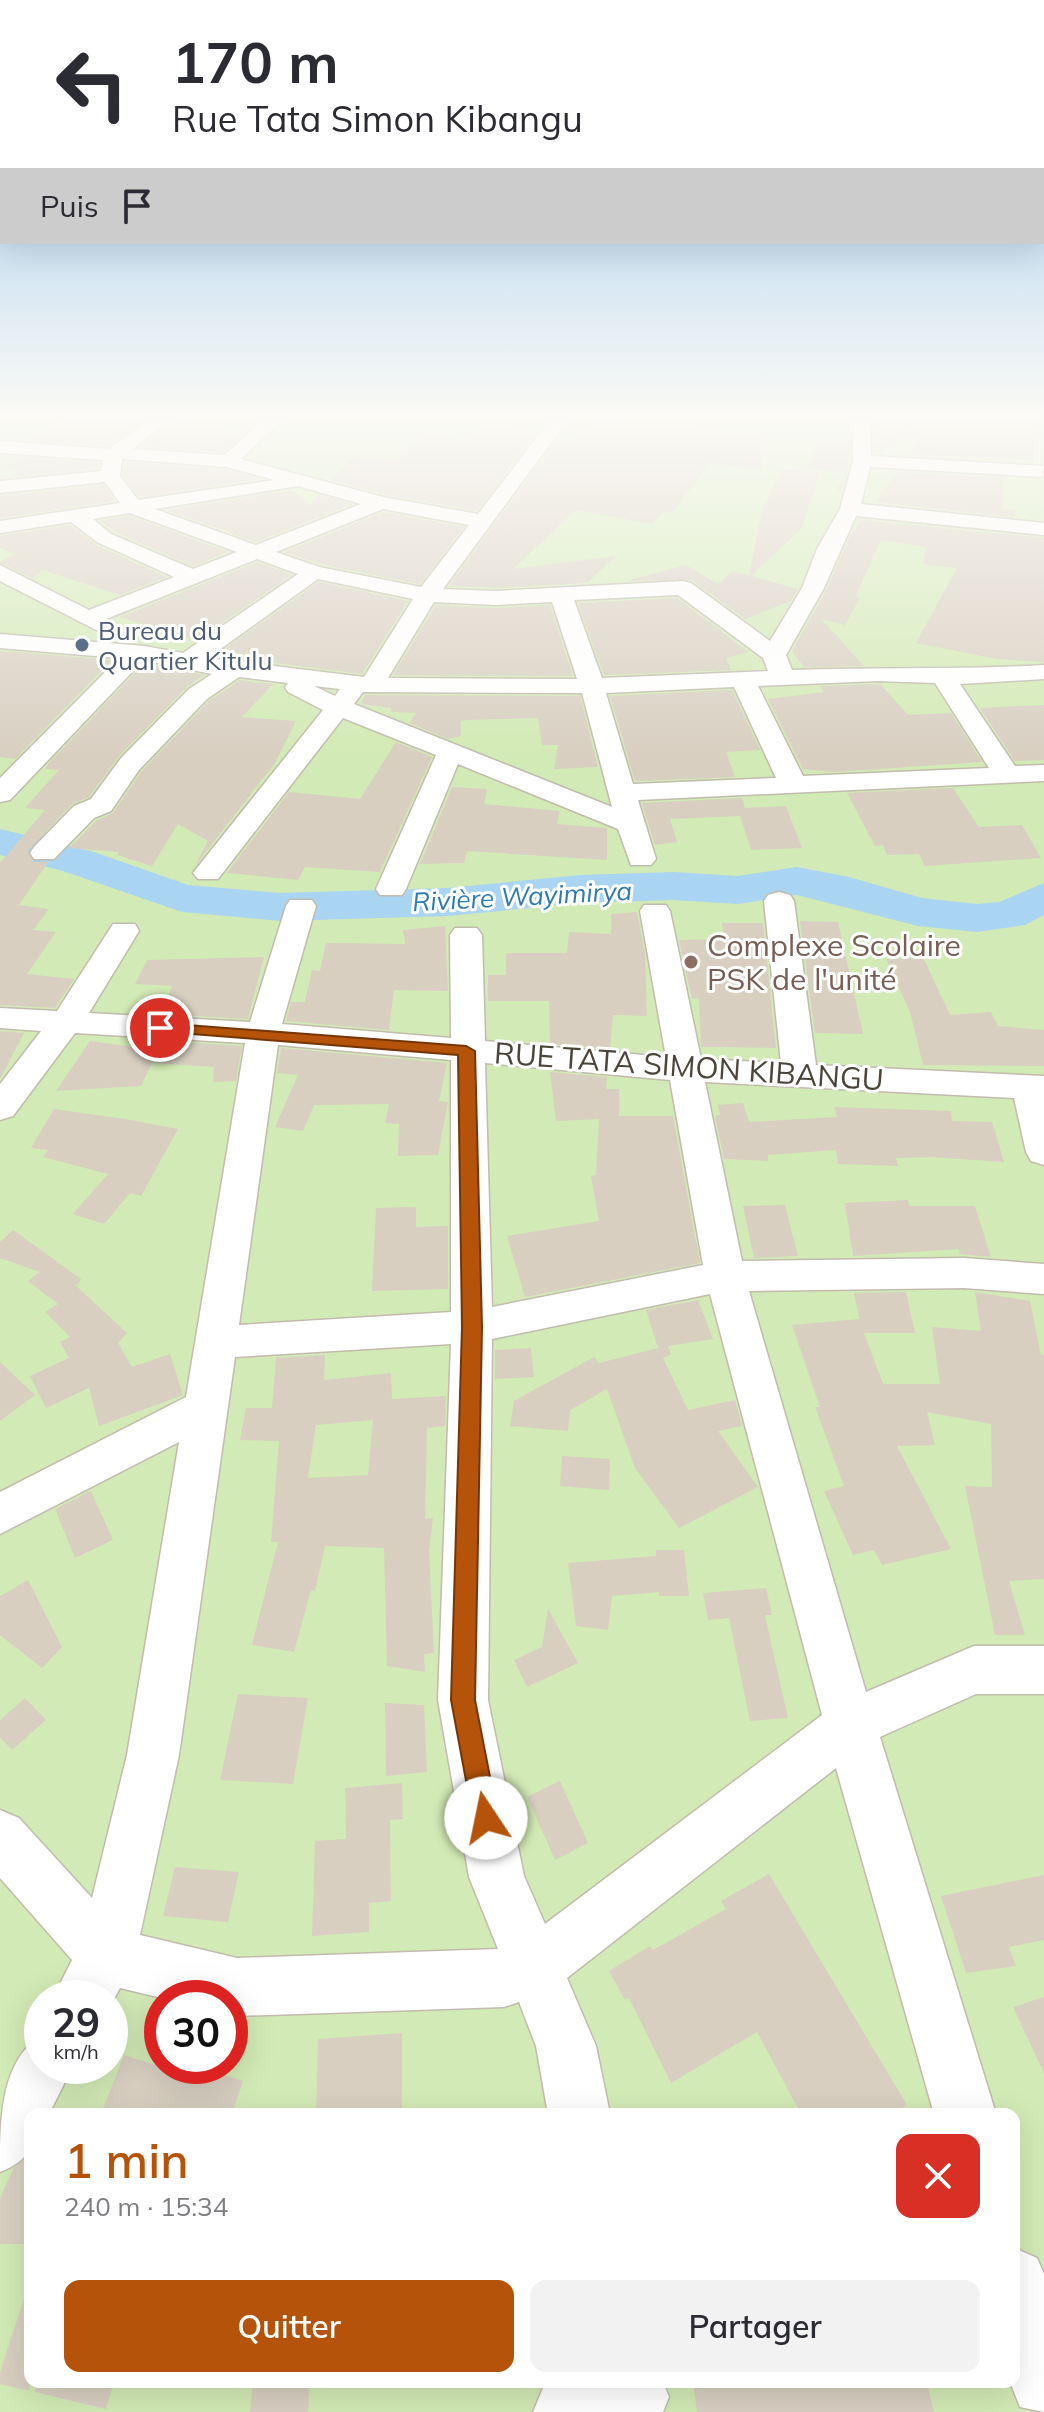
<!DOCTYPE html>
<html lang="fr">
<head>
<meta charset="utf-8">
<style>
  body { margin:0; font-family:Mulish,sans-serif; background:#f2f2f3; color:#2b2b33; height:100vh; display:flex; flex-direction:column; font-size:30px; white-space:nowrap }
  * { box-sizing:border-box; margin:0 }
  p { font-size:26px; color:#7c7c81 }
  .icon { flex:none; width:44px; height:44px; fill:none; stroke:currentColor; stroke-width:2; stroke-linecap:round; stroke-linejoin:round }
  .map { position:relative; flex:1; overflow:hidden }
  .panel { position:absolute; left:24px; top:2108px; width:996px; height:280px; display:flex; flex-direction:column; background:#fff; border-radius:16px; box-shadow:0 8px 32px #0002 }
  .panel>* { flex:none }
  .banner { position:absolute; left:0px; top:0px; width:1044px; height:244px; box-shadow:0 8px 32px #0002; background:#fff; color:#2b2b33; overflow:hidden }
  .speed { position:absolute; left:24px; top:1980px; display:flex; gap:16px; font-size:40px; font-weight:700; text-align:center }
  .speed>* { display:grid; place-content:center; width:104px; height:104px; border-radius:50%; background:#fff; box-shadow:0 8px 32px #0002; line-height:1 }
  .speed small { font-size:20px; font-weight:400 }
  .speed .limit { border:12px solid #d22; background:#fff; color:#111 }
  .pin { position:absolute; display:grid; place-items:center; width:68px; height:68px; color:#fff; margin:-34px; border:4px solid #fff; border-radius:50%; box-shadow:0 2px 8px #0007 }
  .me { position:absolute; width:88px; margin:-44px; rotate:349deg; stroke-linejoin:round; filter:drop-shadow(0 0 6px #0008) }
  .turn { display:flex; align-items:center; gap:28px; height:168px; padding:0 40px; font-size:36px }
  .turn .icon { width:104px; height:104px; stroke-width:2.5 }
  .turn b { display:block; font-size:56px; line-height:68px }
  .then { display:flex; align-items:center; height:76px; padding:0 40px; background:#0003; gap:16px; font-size:30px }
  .round { display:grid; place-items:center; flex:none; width:84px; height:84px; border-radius:16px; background:#f2f2f3 }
  .headline { display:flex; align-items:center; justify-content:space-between; height:136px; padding:0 40px }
  h1 { font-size:48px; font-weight:600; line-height:60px; color:#b45309 }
  .primary-button { display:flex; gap:16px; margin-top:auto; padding:16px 40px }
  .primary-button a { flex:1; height:92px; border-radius:16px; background:#b45309; color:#fff; font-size:32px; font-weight:600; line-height:92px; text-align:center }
  .primary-button a+a { background:#f2f2f3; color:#2b2b33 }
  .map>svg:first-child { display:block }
  .green { fill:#d2eab5; fill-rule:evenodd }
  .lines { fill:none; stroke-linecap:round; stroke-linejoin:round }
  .river { fill:#a9d4f2; fill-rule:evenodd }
  .building { fill:#d8cfc1; fill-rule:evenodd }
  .minor-casing { stroke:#c2bbae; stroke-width:3 }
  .minor { fill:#fff; fill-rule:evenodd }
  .route { fill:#b45309; stroke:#753606; stroke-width:2 }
  .service-dot { fill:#5c6f8a; stroke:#fff; stroke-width:3 }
  .education-dot { fill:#8d6e63; stroke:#fff; stroke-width:3 }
  .labels { text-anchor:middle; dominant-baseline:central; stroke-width:6; stroke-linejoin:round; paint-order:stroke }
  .far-service-label { font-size:26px; fill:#4e5e75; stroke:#fff; text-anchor:start }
  .far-water-label { font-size:26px; font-style:italic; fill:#2e7ab2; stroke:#fff }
  .education-label { font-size:30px; fill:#785e54; stroke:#fff; text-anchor:start }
  .street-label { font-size:30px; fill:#4b4439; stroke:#fff }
</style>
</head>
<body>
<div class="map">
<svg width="1044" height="2412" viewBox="0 0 1044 2412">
  <rect width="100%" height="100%" fill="#f6f3ec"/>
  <!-- green -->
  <path class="green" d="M0,420H1044V2412H0ZM42,1998H110V2066H42ZM162,1998H230V2066H162ZM30,2114H1014V2382H30Z"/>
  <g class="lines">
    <!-- river -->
    <path class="river" d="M0,829L94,852L188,885L280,893L447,888L581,875L673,872L738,876L797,867L849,877L922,898L977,904L999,902L1044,883V915L1025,925L977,932L918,926L797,895L738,904L673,900L581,903L447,916L280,921L182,912L63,871L0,855Z"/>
  </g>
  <!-- building -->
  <g class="building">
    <path d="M65,420H144L108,446L26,440Z"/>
    <path d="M596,420L760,435L762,470L710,463L672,513L664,512L651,524L576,510L513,569L616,556L587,583L495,588L449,586L556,441L573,443Z"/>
    <path d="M873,420H1039L1035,460L910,455L920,441L906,429L881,454L874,453Z"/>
    <path d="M172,421L219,425L236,440L223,452L141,447Z"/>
    <path d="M482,426L522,430L516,436L532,438L477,511L384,494L332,480L353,457L396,461L426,435L468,441Z"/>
    <path d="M850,442V461L840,492L837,489L846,473L806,468L818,443Z"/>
    <path d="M21,457L99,463L98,468L13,477L18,469L8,468Z"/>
    <path d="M125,462L226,470L260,479L139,497L123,475Z"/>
    <path d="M783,469L820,473L801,529L751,576L798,589L791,601L745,619L692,580L626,581L686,565L718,584L732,571L749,575L763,507Z"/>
    <path d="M898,472L1003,478V509L1016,510L1015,517L875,502Z"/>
    <path d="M104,485L115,501L0,518V496Z"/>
    <path d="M293,490L310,505L319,495L352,504L256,542L167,510Z"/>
    <path d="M383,512L464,527L420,584L320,564L285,552Z"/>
    <path d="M130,516L228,552L193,566L113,531L100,521Z"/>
    <path d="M862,520L1044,538V662L997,659L916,643L957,568L923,564L926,547L881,540L855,597L860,598L845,625L821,619L864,666L804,667L792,651L827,589L850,536Z"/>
    <path d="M70,525L96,545L166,577L120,595L42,570L32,578L0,562L16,554L0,548V536Z"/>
    <path d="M257,562L292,575L196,640L120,617Z"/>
    <path d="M319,582L408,601L362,674L244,659L245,656L225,649Z"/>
    <path d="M677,598L748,652L726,658L731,670L604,675L578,603Z"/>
    <path d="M436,605L495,608L550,605L573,676L393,675Z"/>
    <path d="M0,651L112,660L15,759L0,757Z"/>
    <path d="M149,664L204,675L187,687L119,756L89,797L72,804L28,851L34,862H48L19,905L49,909L33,930L56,932L27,974L74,979L55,1008L0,1005V863L45,810L25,808L59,770L45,769L49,763L137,671Z"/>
    <path d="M240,680L273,684L242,717L296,721L275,763L195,866L208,841L178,824L152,866L117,855L119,852L69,848L96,821L113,813L141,772L209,701Z"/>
    <path d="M880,684L908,715L951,713L982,762L835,772L803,769L768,699L824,692L820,686Z"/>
    <path d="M732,690L760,750L726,752L735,777L635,781L610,696Z"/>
    <path d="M365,695L580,696L598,767L554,769L558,745H542L538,718L468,720L461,721V736L449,739L409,723L416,713L391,712L392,708L361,704Z"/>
    <path d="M1044,705V760L1015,761L980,708Z"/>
    <path d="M396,742L432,757L380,872L305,867L298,880L227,873L289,792L360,799Z"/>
    <path d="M452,787L487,789L484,804L560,811L557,824L607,828V860L467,851L464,863L420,864Z"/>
    <path d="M953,788L979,827L1022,825L1041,858L925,866L919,854L887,855L883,845L875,846L847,793Z"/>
    <path d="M742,798L745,808L786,806L802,848L751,850L740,816L670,819L677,842L655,845L642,803Z"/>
    <path d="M637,912L645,954L647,1016L613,1015L610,1049L550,1044L549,1001H488V975H506V953H567L569,932L611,934V914Z"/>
    <path d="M800,921L838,922L863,1034L815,1033Z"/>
    <path d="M722,923H763L776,1048L701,1047L699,998L692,999L679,940L724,939Z"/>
    <path d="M445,926L448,991L394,990L389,1030L286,1021L291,1002H305L312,970L320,971L326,943L405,944L403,930Z"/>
    <path d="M264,957L248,1019L161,1014L172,986L135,984L147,960Z"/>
    <path d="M923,957L950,1015L991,1012L998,1026L1044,1030V1066L923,1065L910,1012L886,959Z"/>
    <path d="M0,1031L24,1033L0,1079Z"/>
    <path d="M151,1040L242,1046L236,1081L213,1082L214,1067L152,1063L141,1086L56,1091L90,1041L148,1049Z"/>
    <path d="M281,1048L447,1063L439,1101L448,1102L438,1155L398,1156L399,1124L385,1123L389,1104L314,1105L303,1131L275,1127L298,1075L277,1073Z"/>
    <path d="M550,1072L607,1077L606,1089H619V1116H673L700,1263L525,1297L507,1236L599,1221L591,1176L596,1175L599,1119L556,1121Z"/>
    <path d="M743,1103L749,1122L837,1117L834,1107L951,1111L952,1121L992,1122L1004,1162L930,1157L896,1158L898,1166L838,1164L836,1150L768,1155V1161L724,1159L715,1116L720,1115L718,1105Z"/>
    <path d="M54,1109L125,1119L178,1129L141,1196L130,1193L104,1224L73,1214L108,1174L43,1157L48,1150L31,1148Z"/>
    <path d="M908,1200L909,1206H975L991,1257L960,1254L959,1249L853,1256L845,1203Z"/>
    <path d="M785,1205L798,1256L754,1258L743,1206Z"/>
    <path d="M416,1207V1227L448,1226V1289L372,1291L376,1208Z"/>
    <path d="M13,1230L81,1279L78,1285L74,1284L127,1333L118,1343L132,1367L170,1354L183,1395L99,1426L89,1388L46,1408L30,1376L69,1358L60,1342L70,1337L45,1312L58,1304L28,1281L40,1272L0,1258V1242Z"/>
    <path d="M906,1292L915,1333H864L883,1384H940L932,1327L981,1331L975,1292L1030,1301L1041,1355H1044V1579L1009,1581L1025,1635H995L965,1486L992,1487L991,1424L927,1412L935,1445L897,1446L951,1549L882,1565L874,1550L853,1555L824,1491L844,1486L815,1407H820L792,1325L859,1319L860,1321L854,1293Z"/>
    <path d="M698,1300L713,1339L668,1346L671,1354L663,1358L688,1410L735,1400L742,1426L718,1431L758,1487L679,1528L635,1468L607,1389L570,1410L568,1431L510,1426L514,1401L594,1357L599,1363L658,1348L646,1310Z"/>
    <path d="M531,1348L534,1377L495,1379V1350Z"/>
    <path d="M325,1355L324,1380L391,1373L392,1399L446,1396L445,1426L427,1428L425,1519L433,1518L429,1551L434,1653L424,1654L425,1672L387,1666L384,1548L325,1546L315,1591L311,1590L294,1652L252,1645L278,1542H271L279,1441L240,1440L246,1408H272L276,1358ZM373,1420L368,1475L308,1478L316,1425Z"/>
    <path d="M0,1362L35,1395L0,1421Z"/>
    <path d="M562,1456L610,1459L609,1490L560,1486Z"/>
    <path d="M91,1491L113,1540L75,1558L55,1509Z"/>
    <path d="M656,1550H684L689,1596H659V1592L612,1596L608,1630L576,1626L568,1563L656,1556Z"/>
    <path d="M28,1580L62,1647L42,1668L0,1635V1596Z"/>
    <path d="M766,1588L772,1615H765L788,1718L750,1721L729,1618L708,1620L703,1593Z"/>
    <path d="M548,1609L578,1663L527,1687L514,1660L542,1647Z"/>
    <path d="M238,1694L308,1698L293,1784L220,1780Z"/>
    <path d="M25,1698L46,1720L12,1750L0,1737V1720Z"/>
    <path d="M385,1703L424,1705L427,1772L386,1776Z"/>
    <path d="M560,1781L588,1843L555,1860L527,1797Z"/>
    <path d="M402,1783L403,1819L390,1820L391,1901L369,1903V1932L312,1936L315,1841L346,1839L345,1788Z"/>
    <path d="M175,1867L239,1872L228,1922L163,1916Z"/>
    <path d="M769,1874L907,2105L893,2114H801L757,2032L671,2083L629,1998L625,2000L609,1971L650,1946L653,1950L726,1909L721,1901Z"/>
    <path d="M1044,1875V1940L1009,1947L1016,1966L966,1973L941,1896Z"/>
    <path d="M1044,1997V2073L1013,2007Z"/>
    <path d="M402,2033V2114H316L318,2039Z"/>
    <path d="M124,2055L198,2078L201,2068L243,2081L232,2114H101Z"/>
    <path d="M30,2153V2244H0V2198L13,2169Z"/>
    <path d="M25,2296L30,2297V2391L0,2384V2372Z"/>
    <path d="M37,2382H114L106,2409L35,2392Z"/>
    <path d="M253,2382H310L308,2412H250Z"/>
    <path d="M693,2382H927L934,2412H697Z"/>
  </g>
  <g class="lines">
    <defs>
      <g id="minor">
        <path d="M149,420H169L133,449L224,455L263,420H282L241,459L383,497L478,514L550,420H568L443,589L495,591L683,581L691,583L770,641L802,588L817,549L840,509L853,461L852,420H870L871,456L1044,466L1042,477L870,467L861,504L1044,523V535L856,516L824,588L786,655L792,670C876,667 960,670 1044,665V679L960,684L1015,766L1044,765V781L638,800L656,859L651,865H631L618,829L458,764L406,889L402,895H380L376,889L436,755L343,718L218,879H198L193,873L323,710L288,692L285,687L288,683L239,677L207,699L139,770L111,811L94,818L54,859H34L30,853L34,847L74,806L91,799L121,758L189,689L212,674L148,661L135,669L10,800L0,802V778L119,658L0,648V634L144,646L183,653L298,574L257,559L106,619L124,631L112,638L0,581V565L89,610L174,577L97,542L71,522L0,533V521L120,503L105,482L0,493V481L101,471L103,460L0,453V441L109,449ZM122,459L227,467L274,480L138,500L120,476ZM298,486L361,504L256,545L155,509ZM383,509L469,525L421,587L319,567L276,552ZM130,513L237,552L193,569L111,534L93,519ZM318,579L413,599L364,677L208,658ZM678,595L763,658L768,671L602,678L574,600ZM434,602L495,605L552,602L577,679L388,678ZM878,681L935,683L989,768L803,776L758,686ZM314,686L340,689L335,696ZM734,687L776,778L633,784L606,693ZM363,692L582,693L612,807L354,704Z"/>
        <path d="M779,892L790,895L794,901L816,1065L1044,1076V1165L1031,1161L1026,1152L1014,1098L705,1082L742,1261L964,1258L1044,1264V1294L964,1288L749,1291L866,1692L974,1646H1044V1694H976L880,1737L996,2114H934L836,1768L567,1978L596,2046L610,2114H548L536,2046L519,2002L504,2007L237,2016L230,2014V1998H162L120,1988L110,2006V1998H53L72,1960L0,1878V1810L19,1818L92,1898L127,1755L179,1442L0,1534V1492L186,1397L245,1043L75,1033L13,1116L0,1120V1084L41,1031L0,1028V1008L57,1011L113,924H135L139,931L89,1013L250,1022L286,906L290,900H312L316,906L282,1024L451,1038L450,935L455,928H477L482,935L485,1041L666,1057L640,911L644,905H666L670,911L701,1059L781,1063L764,901L768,895ZM278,1045L451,1060V1312L239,1325ZM485,1063L670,1080L703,1265L492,1307ZM710,1294L822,1715L545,1924L524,1876L488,1700L492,1339ZM451,1344L438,1700L469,1877L498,1949L237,1958L140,1935L179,1755L235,1357Z"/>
        <path d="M42,2036V2066H73L49,2114H30C30,2148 34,2158 0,2172C0,2122 0,2059 42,2036Z"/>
        <path d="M1014,2248L1037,2258L1044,2274V2412L1020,2407L1010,2382H1014Z"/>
        <path d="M556,2382H663L669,2397L663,2412H533L543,2388Z"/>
      </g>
    </defs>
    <!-- minor casing -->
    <use href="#minor" class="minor-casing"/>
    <!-- minor -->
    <use href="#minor" class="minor"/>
  </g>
  <!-- sky -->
  <linearGradient id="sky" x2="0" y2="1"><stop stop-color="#8fc1ec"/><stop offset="0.55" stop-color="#fbfaf6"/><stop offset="1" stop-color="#fbfaf6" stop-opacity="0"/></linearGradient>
  <rect width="1044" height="757" fill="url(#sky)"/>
  <!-- route -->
  <path class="route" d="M160,1023L466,1046L475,1051L482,1327L475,1700L498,1818L495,1827L486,1831L477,1827L473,1818L451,1700L462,1327L458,1055L154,1031L152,1028Z"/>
  <!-- markers -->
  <circle class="service-dot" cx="82" cy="645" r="8"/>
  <circle class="education-dot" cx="691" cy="962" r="8"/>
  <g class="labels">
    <!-- far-service labels -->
    <g class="far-service-label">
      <text x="98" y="630">Bureau du<tspan x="98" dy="30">Quartier Kitulu</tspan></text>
    </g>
    <!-- far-water labels -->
    <g class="far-water-label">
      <text transform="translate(522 896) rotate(-3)">Rivière Wayimirya</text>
    </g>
    <!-- education labels -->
    <g class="education-label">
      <text x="707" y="945">Complexe Scolaire<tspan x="707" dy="34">PSK de l'unité</tspan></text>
    </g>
    <!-- street labels -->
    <g class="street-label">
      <text transform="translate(689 1066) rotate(4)">RUE TATA SIMON KIBANGU</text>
    </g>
  </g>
</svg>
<div class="speed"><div>29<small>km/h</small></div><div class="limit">30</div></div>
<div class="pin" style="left:160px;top:1028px;background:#d93025"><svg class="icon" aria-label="arrive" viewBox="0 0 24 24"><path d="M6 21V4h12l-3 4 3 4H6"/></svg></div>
<svg class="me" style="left:486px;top:1818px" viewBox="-20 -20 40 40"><circle r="19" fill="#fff"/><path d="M0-13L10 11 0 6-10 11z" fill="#b45309"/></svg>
<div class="banner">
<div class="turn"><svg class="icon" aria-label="left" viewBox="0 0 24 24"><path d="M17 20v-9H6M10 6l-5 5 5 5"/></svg><div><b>170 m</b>Rue Tata Simon Kibangu</div></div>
<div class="then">Puis<svg class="icon" aria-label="arrive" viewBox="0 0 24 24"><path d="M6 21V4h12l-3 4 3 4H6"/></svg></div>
</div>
<section class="panel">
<div class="headline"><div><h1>1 min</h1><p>240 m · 15:34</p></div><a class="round" style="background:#d93025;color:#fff"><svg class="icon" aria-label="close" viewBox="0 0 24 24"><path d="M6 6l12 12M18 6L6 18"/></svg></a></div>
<div class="primary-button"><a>Quitter</a><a>Partager</a></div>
</section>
</div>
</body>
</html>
